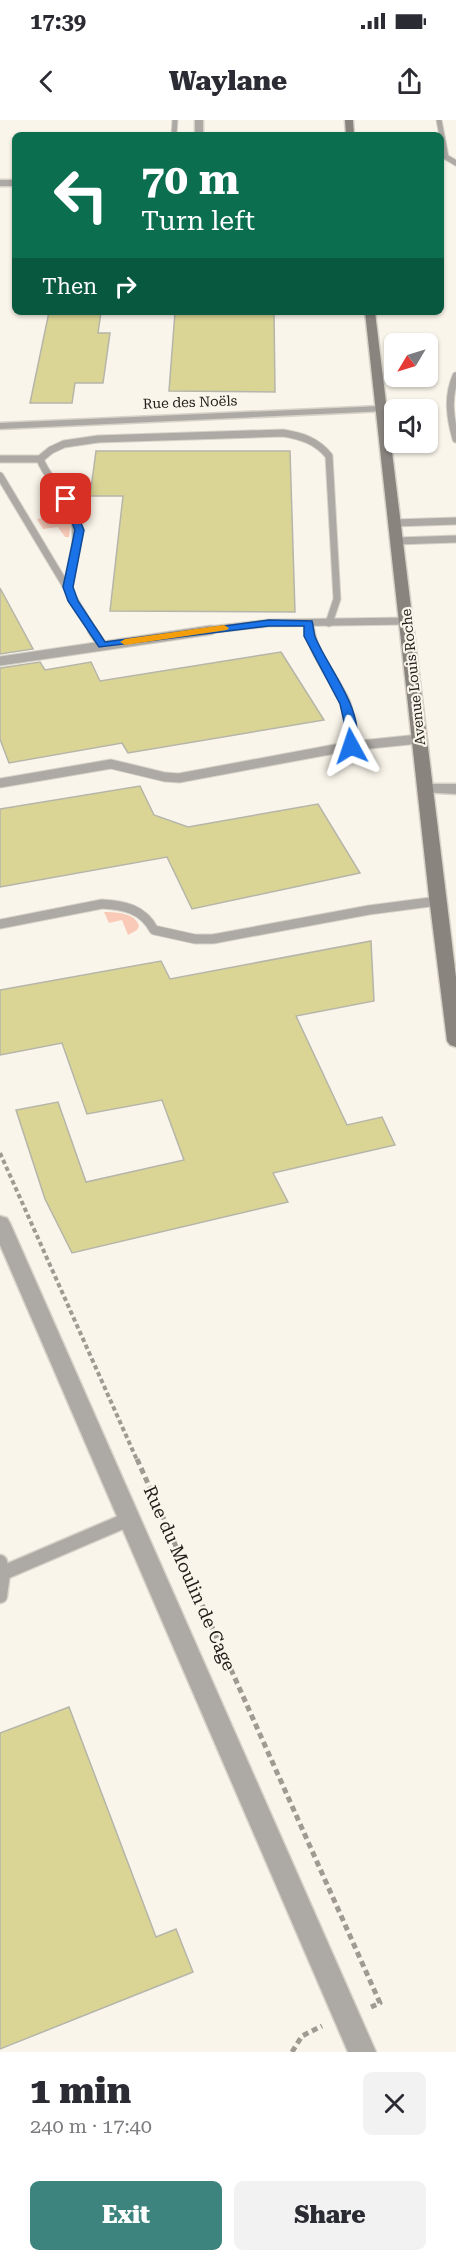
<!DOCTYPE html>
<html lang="en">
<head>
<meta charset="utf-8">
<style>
  body { margin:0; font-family:"Roboto Serif",serif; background:#f2f2f3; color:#2b2b33; height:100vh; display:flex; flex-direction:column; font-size:22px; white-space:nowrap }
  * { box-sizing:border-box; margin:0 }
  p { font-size:20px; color:#7c7c81 }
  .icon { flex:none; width:33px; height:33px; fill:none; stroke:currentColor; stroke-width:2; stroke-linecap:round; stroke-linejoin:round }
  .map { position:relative; height:1932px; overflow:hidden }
  .details { display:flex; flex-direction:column; background:#fff; flex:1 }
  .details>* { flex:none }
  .hud { position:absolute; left:12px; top:12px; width:432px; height:183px; border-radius:9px; box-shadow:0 2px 4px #0004; background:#0b6e4f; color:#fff; overflow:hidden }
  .needle { width:39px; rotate:232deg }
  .tools { position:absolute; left:384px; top:213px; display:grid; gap:12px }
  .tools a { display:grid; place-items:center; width:54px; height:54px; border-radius:9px; background:#fff; box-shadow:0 2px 4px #0004; font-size:30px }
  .pin { position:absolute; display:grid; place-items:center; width:51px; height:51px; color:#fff; margin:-26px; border-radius:12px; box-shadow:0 3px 9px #0006 }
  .me { position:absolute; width:66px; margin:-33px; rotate:355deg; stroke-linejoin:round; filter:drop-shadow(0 0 4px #0008) }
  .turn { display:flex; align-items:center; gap:21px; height:126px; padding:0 30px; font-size:27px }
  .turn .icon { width:78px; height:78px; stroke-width:2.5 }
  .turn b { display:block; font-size:42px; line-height:51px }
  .then { display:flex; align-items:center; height:57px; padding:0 30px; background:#0003; gap:12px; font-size:22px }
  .round { display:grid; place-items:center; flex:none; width:63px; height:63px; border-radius:9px; background:#f2f2f3 }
  .head { display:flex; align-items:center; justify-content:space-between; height:102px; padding:0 30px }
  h1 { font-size:36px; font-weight:800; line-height:45px }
  .button { display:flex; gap:12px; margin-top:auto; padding:12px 30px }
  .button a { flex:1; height:69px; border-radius:9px; background:#3d847e; color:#fff; font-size:24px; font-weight:800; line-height:69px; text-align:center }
  .button a+a { background:#f2f2f3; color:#2b2b33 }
  .status { display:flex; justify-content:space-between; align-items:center; height:42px; padding:0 30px; background:#fff; direction:ltr }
  .status svg { height:16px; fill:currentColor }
  header { display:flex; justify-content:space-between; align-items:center; height:78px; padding:0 30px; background:#fff; font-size:27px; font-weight:800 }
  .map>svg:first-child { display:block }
  .green { fill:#facab8 }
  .building { fill:#dad595; stroke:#b6b5aa; stroke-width:1.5 }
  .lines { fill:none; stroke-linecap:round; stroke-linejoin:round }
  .lane-far3-casing { stroke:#d7d3c9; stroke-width:7 }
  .lane-far2-casing { stroke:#d7d3c9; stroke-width:9 }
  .lane-far1-casing { stroke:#d7d3c9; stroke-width:11 }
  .lane-casing { stroke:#d7d3c9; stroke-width:17 }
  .street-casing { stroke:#d7d3c9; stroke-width:3 }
  .secondary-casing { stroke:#d7d3c9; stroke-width:3 }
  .path-far1 { stroke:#9f9b93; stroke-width:4; stroke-dasharray:4.5 3; stroke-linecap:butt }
  .path { stroke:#9f9b93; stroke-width:5; stroke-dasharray:6 4; stroke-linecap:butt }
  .lane-far3 { stroke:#ada9a5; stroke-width:5 }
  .lane-far2 { stroke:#ada9a5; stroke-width:7 }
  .lane-far1 { stroke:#ada9a5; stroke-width:9 }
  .lane { stroke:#ada9a5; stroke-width:14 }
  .street { fill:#ada9a5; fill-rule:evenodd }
  .secondary { fill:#8a847f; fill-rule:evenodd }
  .route { fill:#1a73e8; stroke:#114b97; stroke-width:1.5 }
  .slow { fill:#f59e0b }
  .labels { text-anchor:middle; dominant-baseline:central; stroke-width:4.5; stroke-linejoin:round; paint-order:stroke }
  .far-street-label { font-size:14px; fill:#22201c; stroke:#faf5ea }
  .near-street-label { font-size:18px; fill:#22201c; stroke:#faf5ea }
</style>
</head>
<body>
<div class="status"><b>17:39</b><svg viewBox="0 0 49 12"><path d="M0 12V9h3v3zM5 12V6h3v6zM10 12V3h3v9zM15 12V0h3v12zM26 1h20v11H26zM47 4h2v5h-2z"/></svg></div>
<header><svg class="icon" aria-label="back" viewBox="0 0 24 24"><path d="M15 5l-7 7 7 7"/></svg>Waylane<svg class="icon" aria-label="share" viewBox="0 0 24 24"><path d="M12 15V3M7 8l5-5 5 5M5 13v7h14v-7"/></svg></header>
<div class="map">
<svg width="456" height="1932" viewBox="0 0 456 1932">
  <rect width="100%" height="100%" fill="#faf5ea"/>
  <!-- green -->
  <g class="green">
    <path d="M65,394L71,402L69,417H65L58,407L43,409L37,399Z"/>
    <path d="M104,792C116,792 136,793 139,806L137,810L128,815L122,800L109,803Z"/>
  </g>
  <!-- building -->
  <g class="building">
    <path d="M49,192H101L98,213H110L103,263H75L72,283H30Z"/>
    <path d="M175,192H274L275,272L169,271Z"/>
    <path d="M96,331H290L295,492L110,491L123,376H90Z"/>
    <path d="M0,468L33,529L0,534Z"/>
    <path d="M281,532L324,600L128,633L122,623L9,643L0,619V548L40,542L45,550L91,542L100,561Z"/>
    <path d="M140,666L154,695L188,707L318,684L360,753L192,789L167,737L0,767V689Z"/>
    <path d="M371,821L374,881L296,896L347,1005L382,997L395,1025L273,1053L288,1082L72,1133L45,1079L16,990L58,982L86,1062L184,1040L162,980L87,994L62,923L0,935V870L161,841L170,859Z"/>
    <path d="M69,1587L156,1817L176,1809L193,1852L0,1929V1613Z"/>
  </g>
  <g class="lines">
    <defs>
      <g id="lane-far3">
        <path d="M439,0L446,37L456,43"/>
        <path d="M174,15L175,0"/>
      </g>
      <g id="lane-far2">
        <path d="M456,256C447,277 450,298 456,319"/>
        <path d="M0,339H40L51,330L64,324L98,319L283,313C302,316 317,321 329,336L337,479L329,503"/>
        <path d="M40,339C45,353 55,363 63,375C83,405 76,434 68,467"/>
        <path d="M0,356L93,511"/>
        <path d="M394,403L456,401"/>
        <path d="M397,421L456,419"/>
        <path d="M309,503L310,511"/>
        <path d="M199,511L269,503L407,501"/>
      </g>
      <g id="lane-far1">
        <path d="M92,510L102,525"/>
        <path d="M310,510C314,537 335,558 346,583C351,597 351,612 351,626L419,619"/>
        <path d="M0,541L211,510"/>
        <path d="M0,663L111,644L165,657L179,658L351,626"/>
        <path d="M0,804L102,784C124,785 143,789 154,810L195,819H213L369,790L438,781"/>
      </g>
      <g id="lane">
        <path d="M0,1442L3,1453L0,1476"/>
        <path d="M3,1453L129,1399"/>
      </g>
      <g id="street">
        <rect x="195" y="0" width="8" height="15"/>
        <rect x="0" y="60" width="15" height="6"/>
        <path d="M381,286L385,287V291L0,309V303Z"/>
        <path d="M426,664H456V674L421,672L418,669L421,666Z"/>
        <path d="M0,1096L7,1098L10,1103L376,1932H348L0,1125Z"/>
      </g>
      <g id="secondary">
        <path d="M345,0H353L354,15H346Z"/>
        <path d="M365,192H375L456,857V927L450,925L447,921L429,777Z"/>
      </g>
    </defs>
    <!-- lane-far3 casing -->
    <use href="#lane-far3" class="lane-far3-casing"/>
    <!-- lane-far2 casing -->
    <use href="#lane-far2" class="lane-far2-casing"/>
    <!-- lane-far1 casing -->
    <use href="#lane-far1" class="lane-far1-casing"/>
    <!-- lane casing -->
    <use href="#lane" class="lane-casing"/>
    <!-- street casing -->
    <use href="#street" class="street-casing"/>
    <!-- secondary casing -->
    <use href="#secondary" class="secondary-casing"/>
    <!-- path-far1 -->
    <path class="path-far1" d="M0,1033L137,1340"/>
    <!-- path -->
    <g class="path">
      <path d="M137,1339L380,1883L371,1887"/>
      <path d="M292,1932L302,1916L322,1906"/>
    </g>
    <!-- lane-far3 -->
    <use href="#lane-far3" class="lane-far3"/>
    <!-- lane-far2 -->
    <use href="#lane-far2" class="lane-far2"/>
    <!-- lane-far1 -->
    <use href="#lane-far1" class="lane-far1"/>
    <!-- lane -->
    <use href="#lane" class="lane"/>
    <!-- street -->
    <use href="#street" class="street"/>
    <!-- secondary -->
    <use href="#secondary" class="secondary"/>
  </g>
  <!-- route -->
  <path class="route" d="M63,377L71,379L84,410L73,467L78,481L105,522L269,500L312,501C314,507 313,513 316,519C329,549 367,594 355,629L351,630L345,626V606L340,584L304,516V506H269L99,527L68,481L63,467L75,410L62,379Z"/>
  <!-- slow -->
  <path class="slow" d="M224,505L229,508L227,510L125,525L120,522L125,519Z"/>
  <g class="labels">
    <!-- far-street labels -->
    <g class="far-street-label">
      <text transform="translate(190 282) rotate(-2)">Rue des Noëls</text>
      <text transform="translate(413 557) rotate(-96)">Avenue Louis Roche</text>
    </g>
    <!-- near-street labels -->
    <g class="near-street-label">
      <text transform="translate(190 1458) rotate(66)">Rue du Moulin de Cage</text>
    </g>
  </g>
</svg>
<div class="tools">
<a><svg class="needle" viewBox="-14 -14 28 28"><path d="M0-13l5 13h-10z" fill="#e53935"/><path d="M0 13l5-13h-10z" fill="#7c7c81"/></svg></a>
<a><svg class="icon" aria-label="sound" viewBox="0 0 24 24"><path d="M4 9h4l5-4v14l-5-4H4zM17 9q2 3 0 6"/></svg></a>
</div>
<div class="pin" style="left:66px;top:379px;background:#d93025"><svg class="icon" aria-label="arrive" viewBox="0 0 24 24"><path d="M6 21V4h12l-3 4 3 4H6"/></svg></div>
<svg class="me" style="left:351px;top:626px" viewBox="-20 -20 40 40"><path d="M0-17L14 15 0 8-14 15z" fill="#1a73e8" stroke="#fff" stroke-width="4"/></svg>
<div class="hud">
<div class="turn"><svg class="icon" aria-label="left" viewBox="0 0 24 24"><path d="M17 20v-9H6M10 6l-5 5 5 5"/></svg><div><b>70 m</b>Turn left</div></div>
<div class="then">Then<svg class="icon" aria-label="right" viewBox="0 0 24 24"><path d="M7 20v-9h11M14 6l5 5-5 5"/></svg></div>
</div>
</div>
<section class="details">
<div class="head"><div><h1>1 min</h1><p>240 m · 17:40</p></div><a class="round"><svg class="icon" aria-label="close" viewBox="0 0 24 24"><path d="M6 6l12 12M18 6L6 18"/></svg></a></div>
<div class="button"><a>Exit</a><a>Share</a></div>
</section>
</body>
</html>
